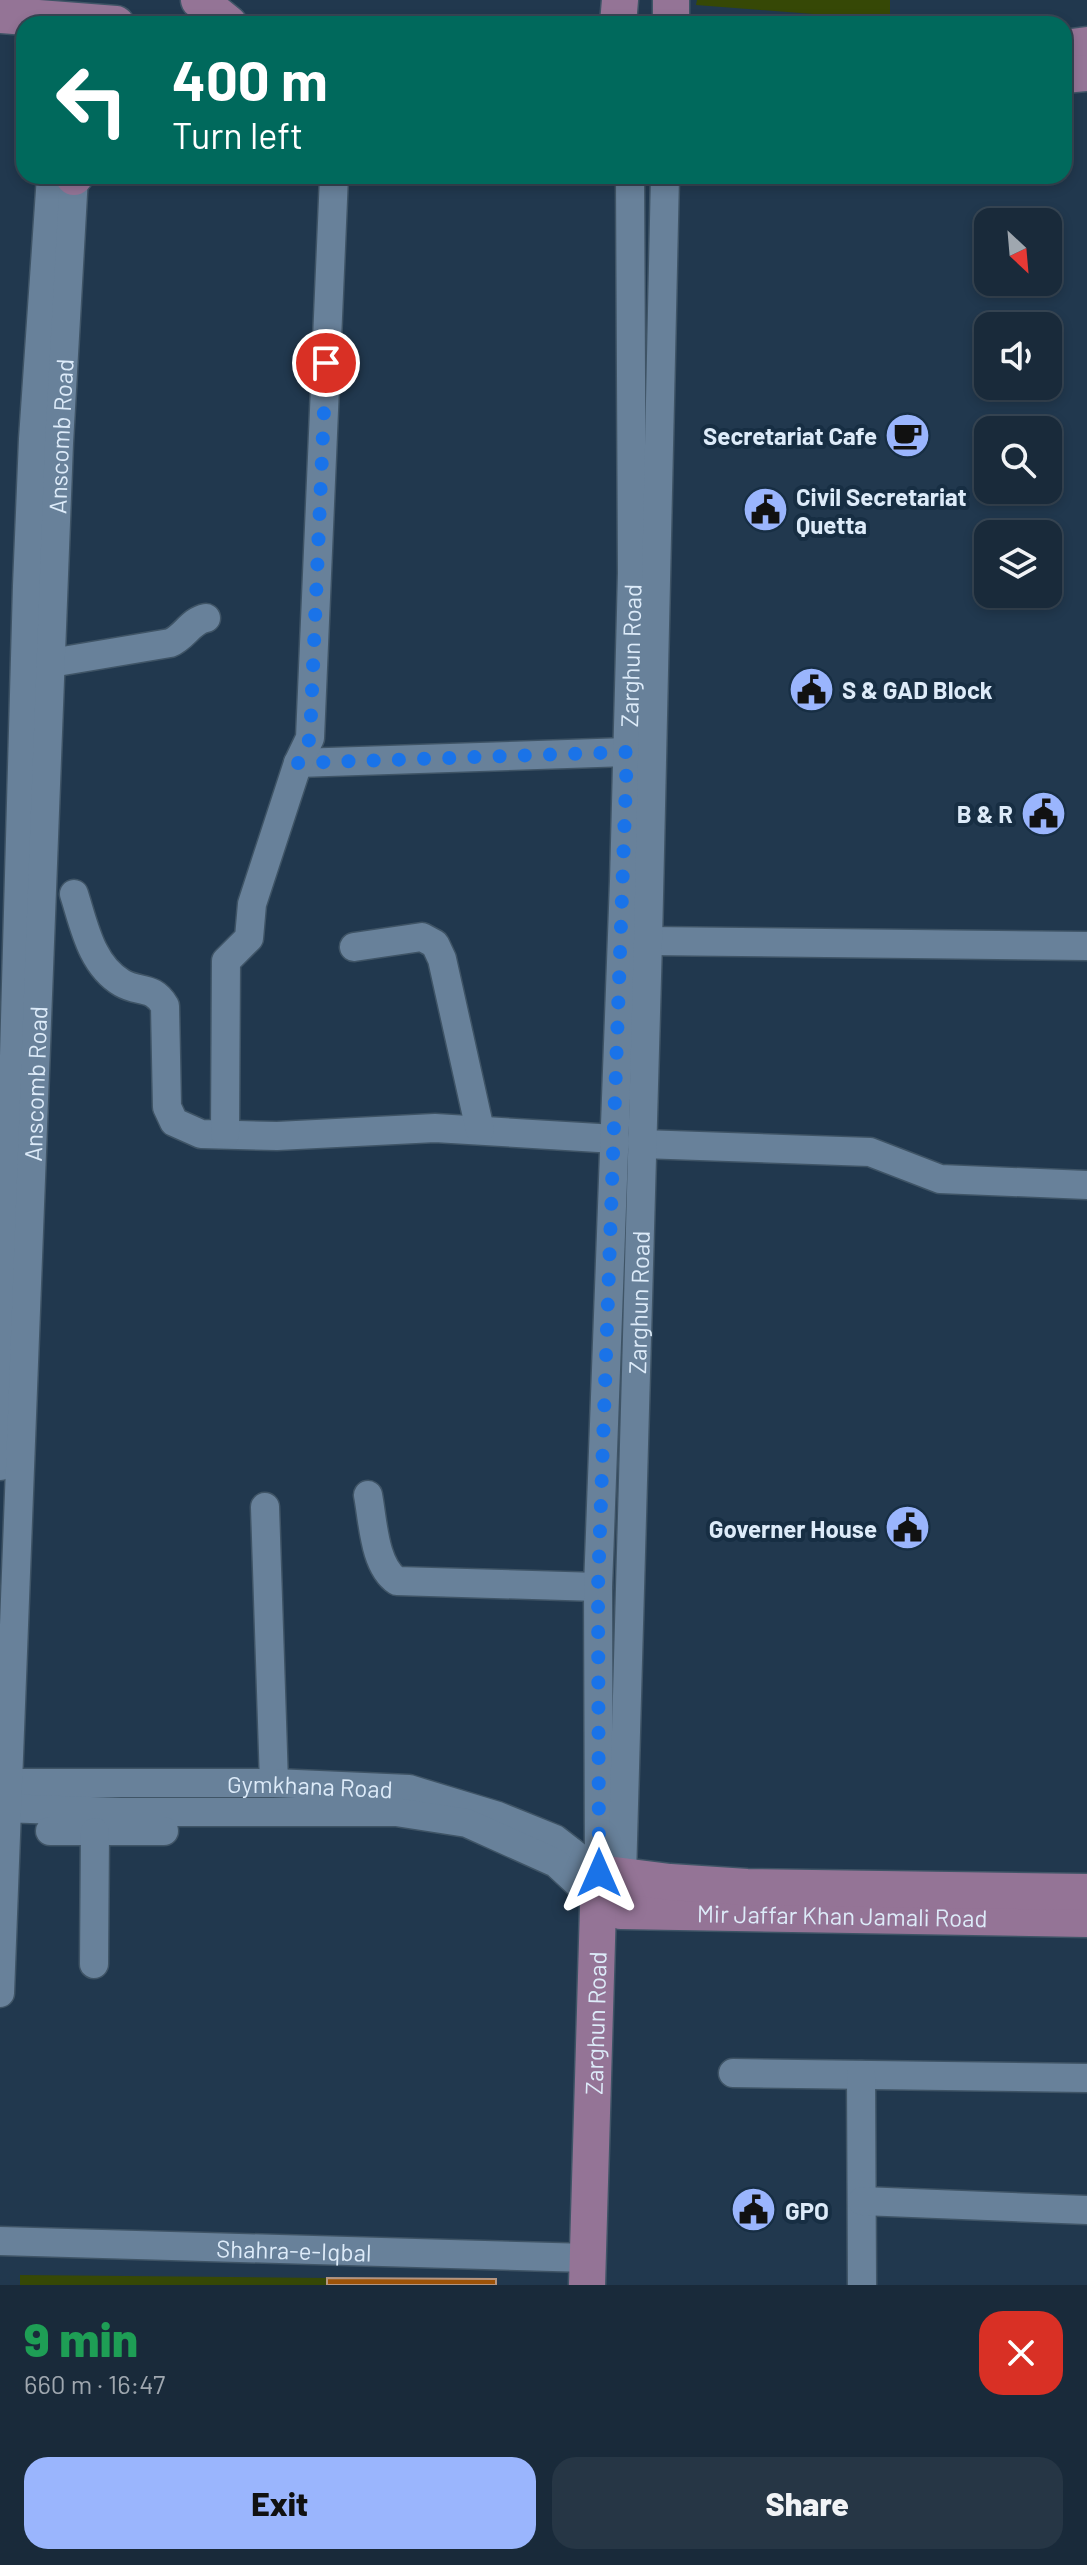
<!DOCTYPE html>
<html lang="en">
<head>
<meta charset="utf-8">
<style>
  body { margin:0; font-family:Barlow,sans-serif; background:#263645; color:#f1f3f6; height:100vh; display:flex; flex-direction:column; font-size:30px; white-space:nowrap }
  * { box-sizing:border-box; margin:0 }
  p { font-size:26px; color:#9fa7af }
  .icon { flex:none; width:44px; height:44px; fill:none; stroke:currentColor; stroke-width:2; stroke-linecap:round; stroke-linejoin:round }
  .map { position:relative; height:2285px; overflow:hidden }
  .panel { display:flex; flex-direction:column; background:#192a3a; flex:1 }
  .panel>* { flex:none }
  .banner { position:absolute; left:16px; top:16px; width:1056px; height:168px; border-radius:24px; box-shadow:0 4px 12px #0003,0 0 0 2px #374654; background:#00695c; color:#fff; overflow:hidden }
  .needle { width:52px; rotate:154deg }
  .controls { position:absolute; left:974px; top:208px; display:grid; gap:16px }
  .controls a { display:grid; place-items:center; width:88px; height:88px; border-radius:16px; background:#192a3a; box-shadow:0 4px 12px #0003,0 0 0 2px #374654; font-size:40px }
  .pin { position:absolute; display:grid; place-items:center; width:68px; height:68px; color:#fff; margin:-34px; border:4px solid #fff; border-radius:50%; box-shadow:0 2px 8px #0007 }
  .me { position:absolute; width:88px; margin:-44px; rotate:0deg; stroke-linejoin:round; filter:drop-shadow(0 0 6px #0008) }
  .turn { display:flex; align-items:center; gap:28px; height:168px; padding:0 24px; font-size:36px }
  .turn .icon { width:104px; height:104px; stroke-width:2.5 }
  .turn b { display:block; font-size:56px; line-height:68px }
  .round { display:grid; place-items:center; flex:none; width:84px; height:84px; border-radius:24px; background:#263645 }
  .head { display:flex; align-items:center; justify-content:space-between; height:136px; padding:0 24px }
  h1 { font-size:48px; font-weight:800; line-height:60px; color:#1e9e55 }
  .action { display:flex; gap:16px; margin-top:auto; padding:16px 24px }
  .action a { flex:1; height:92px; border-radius:24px; background:#9ab5fd; color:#111; font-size:32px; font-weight:800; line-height:92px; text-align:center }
  .action a+a { background:#263645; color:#f1f3f6 }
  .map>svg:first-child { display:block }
  .green { fill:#364806 }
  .building { fill:#9d5309; stroke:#b49580; stroke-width:2 }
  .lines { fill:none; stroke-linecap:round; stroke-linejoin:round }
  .minor-casing { stroke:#3f5466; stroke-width:31 }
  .major-casing { stroke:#3f5466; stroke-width:39 }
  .minor { stroke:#68819a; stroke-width:28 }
  .major { stroke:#947496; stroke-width:36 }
  .route { stroke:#1a73e8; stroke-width:14; stroke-dasharray:0 25.2 }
  .labels { text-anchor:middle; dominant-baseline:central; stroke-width:8; stroke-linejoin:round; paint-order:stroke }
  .poi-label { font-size:24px; font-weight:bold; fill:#ddebf9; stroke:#172e43; text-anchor:end }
  .street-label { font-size:24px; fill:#ddebf9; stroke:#172e43 }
</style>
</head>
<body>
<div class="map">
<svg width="1087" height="2285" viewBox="0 0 1087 2285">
  <rect width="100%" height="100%" fill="#21384e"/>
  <!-- green -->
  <g class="green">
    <path d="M697,0H890V20L696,5Z"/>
    <path d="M20,2275L327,2278V2285H20Z"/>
  </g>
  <!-- building -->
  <path class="building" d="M327,2278L496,2279V2285H327Z"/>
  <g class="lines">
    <defs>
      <g id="minor">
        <path d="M51,663L170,643C185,637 190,621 206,618"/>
        <path d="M298,763L627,752"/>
        <path d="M74,894C84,925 91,965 122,983C139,993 153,985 165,1006L167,1107L174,1122L201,1134L277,1136L435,1128L615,1139"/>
        <path d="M648,941L1087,946"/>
        <path d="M354,947L422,937L435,944L442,959L480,1130"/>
        <path d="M225,1134L226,961L249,938L252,904L298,763L310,738L334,176"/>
        <path d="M642,1144L870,1152L940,1179L1087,1185"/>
        <path d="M0,1466L3,1351L8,1273L27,586L33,439L51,176"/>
        <path d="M368,1495C373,1521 374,1566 397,1581L598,1587"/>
        <path d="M265,1507L274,1783"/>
        <path id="s1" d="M0,1783H274L409,1789L498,1816L555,1839L590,1866"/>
        <path d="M0,1808L121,1812H396L467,1823L556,1863L598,1902"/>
        <path d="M50,1831H164"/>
        <path id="s2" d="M599,1873L598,1587L624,881L632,573L630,176"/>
        <path id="s3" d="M622,1876L648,941L665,176"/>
        <path d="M94,1964L95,1832"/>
        <path id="s4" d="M0,1993L59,443L74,176"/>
        <path d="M733,2073L1087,2078"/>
        <path d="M861,2075L862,2285"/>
        <path d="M862,2201L1087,2210"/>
        <path id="s5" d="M0,2241L588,2258"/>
      </g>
      <g id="major">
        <path d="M199,0L229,24"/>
        <path d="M671,0V24"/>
        <path d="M0,15L116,24"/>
        <path d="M618,24L620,0"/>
        <path d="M1064,48L1087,45"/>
        <path d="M1064,75L1087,73"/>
        <path d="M74,177L75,176"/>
        <path id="s6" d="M598,1902L621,1911L1087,1919"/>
        <path id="s7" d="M587,2285L599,1873L670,1882L747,1887L1087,1892"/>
      </g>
    </defs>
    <!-- minor casing -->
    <use href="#minor" class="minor-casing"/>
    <!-- major casing -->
    <use href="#major" class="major-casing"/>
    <!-- minor -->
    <use href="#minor" class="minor"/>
    <!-- major -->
    <use href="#major" class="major"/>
  </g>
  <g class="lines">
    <!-- route -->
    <path class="route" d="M326,363L310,738L298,763L627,752L598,1587L599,1873"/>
  </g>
  <!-- icons -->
  <defs>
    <symbol id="cafe-disc" viewBox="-11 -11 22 22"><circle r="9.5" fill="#9ab5fd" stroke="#172e43"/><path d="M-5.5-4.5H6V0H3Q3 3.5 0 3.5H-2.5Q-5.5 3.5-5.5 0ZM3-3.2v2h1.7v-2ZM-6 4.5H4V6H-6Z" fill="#111"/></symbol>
    <symbol id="civic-disc" viewBox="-11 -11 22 22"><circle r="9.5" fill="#9ab5fd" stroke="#172e43"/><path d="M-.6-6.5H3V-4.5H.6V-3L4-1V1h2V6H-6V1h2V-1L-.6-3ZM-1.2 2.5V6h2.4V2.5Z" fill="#111"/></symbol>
  </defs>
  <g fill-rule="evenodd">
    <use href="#cafe-disc" x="882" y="410" width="51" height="51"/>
    <use href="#civic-disc" x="740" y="484" width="51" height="51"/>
    <use href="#civic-disc" x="786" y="664" width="51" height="51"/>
    <use href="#civic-disc" x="1018" y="788" width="51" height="51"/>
    <use href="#civic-disc" x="882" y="1502" width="51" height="51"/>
    <use href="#civic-disc" x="728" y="2184" width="51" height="51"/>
  </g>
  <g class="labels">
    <!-- poi labels -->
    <g class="poi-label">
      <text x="877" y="435">Secretariat Cafe</text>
      <text x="796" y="496" text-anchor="start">Civil Secretariat<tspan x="796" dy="28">Quetta</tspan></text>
      <text x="842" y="689" text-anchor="start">S &amp; GAD Block</text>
      <text x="1013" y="813">B &amp; R</text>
      <text x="877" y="1528">Governer House</text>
      <text x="785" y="2210" text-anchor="start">GPO</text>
    </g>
    <!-- street labels -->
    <g class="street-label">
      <text stroke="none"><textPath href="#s4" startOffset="1558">Anscomb Road</textPath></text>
      <text stroke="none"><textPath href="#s2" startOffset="1218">Zarghun Road</textPath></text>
      <text stroke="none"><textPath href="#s4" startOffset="910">Anscomb Road</textPath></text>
      <text stroke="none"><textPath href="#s3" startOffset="574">Zarghun Road</textPath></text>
      <text stroke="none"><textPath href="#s1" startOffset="310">Gymkhana Road</textPath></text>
      <text stroke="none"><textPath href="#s6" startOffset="246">Mir Jaffar Khan Jamali Road</textPath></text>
      <text stroke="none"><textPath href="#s7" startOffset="262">Zarghun Road</textPath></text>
      <text stroke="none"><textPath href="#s5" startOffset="294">Shahra-e-Iqbal</textPath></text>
    </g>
  </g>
</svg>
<div class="controls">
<a><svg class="needle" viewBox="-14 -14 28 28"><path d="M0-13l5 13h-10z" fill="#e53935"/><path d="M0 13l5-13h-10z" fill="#9fa7af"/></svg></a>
<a><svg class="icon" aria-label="sound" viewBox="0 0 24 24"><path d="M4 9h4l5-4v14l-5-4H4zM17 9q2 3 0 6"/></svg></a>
<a><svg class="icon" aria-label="search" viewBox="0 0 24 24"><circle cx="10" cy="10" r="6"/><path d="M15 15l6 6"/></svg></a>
<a><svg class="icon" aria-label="layers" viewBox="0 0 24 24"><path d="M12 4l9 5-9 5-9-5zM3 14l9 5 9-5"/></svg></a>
</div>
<div class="pin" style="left:326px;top:363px;background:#d93025"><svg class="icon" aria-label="arrive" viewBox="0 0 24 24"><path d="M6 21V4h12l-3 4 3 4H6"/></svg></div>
<svg class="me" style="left:599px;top:1873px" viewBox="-20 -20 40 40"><path d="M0-17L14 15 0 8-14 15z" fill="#1a73e8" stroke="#fff" stroke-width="4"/></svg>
<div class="banner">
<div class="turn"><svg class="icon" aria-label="left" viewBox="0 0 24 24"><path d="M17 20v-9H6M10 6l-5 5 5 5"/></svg><div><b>400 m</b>Turn left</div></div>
</div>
</div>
<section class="panel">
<div class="head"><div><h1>9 min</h1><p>660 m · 16:47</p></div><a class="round" style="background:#d93025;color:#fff"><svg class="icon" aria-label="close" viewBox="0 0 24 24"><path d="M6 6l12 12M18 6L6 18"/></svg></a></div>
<div class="action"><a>Exit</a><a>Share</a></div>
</section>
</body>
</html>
